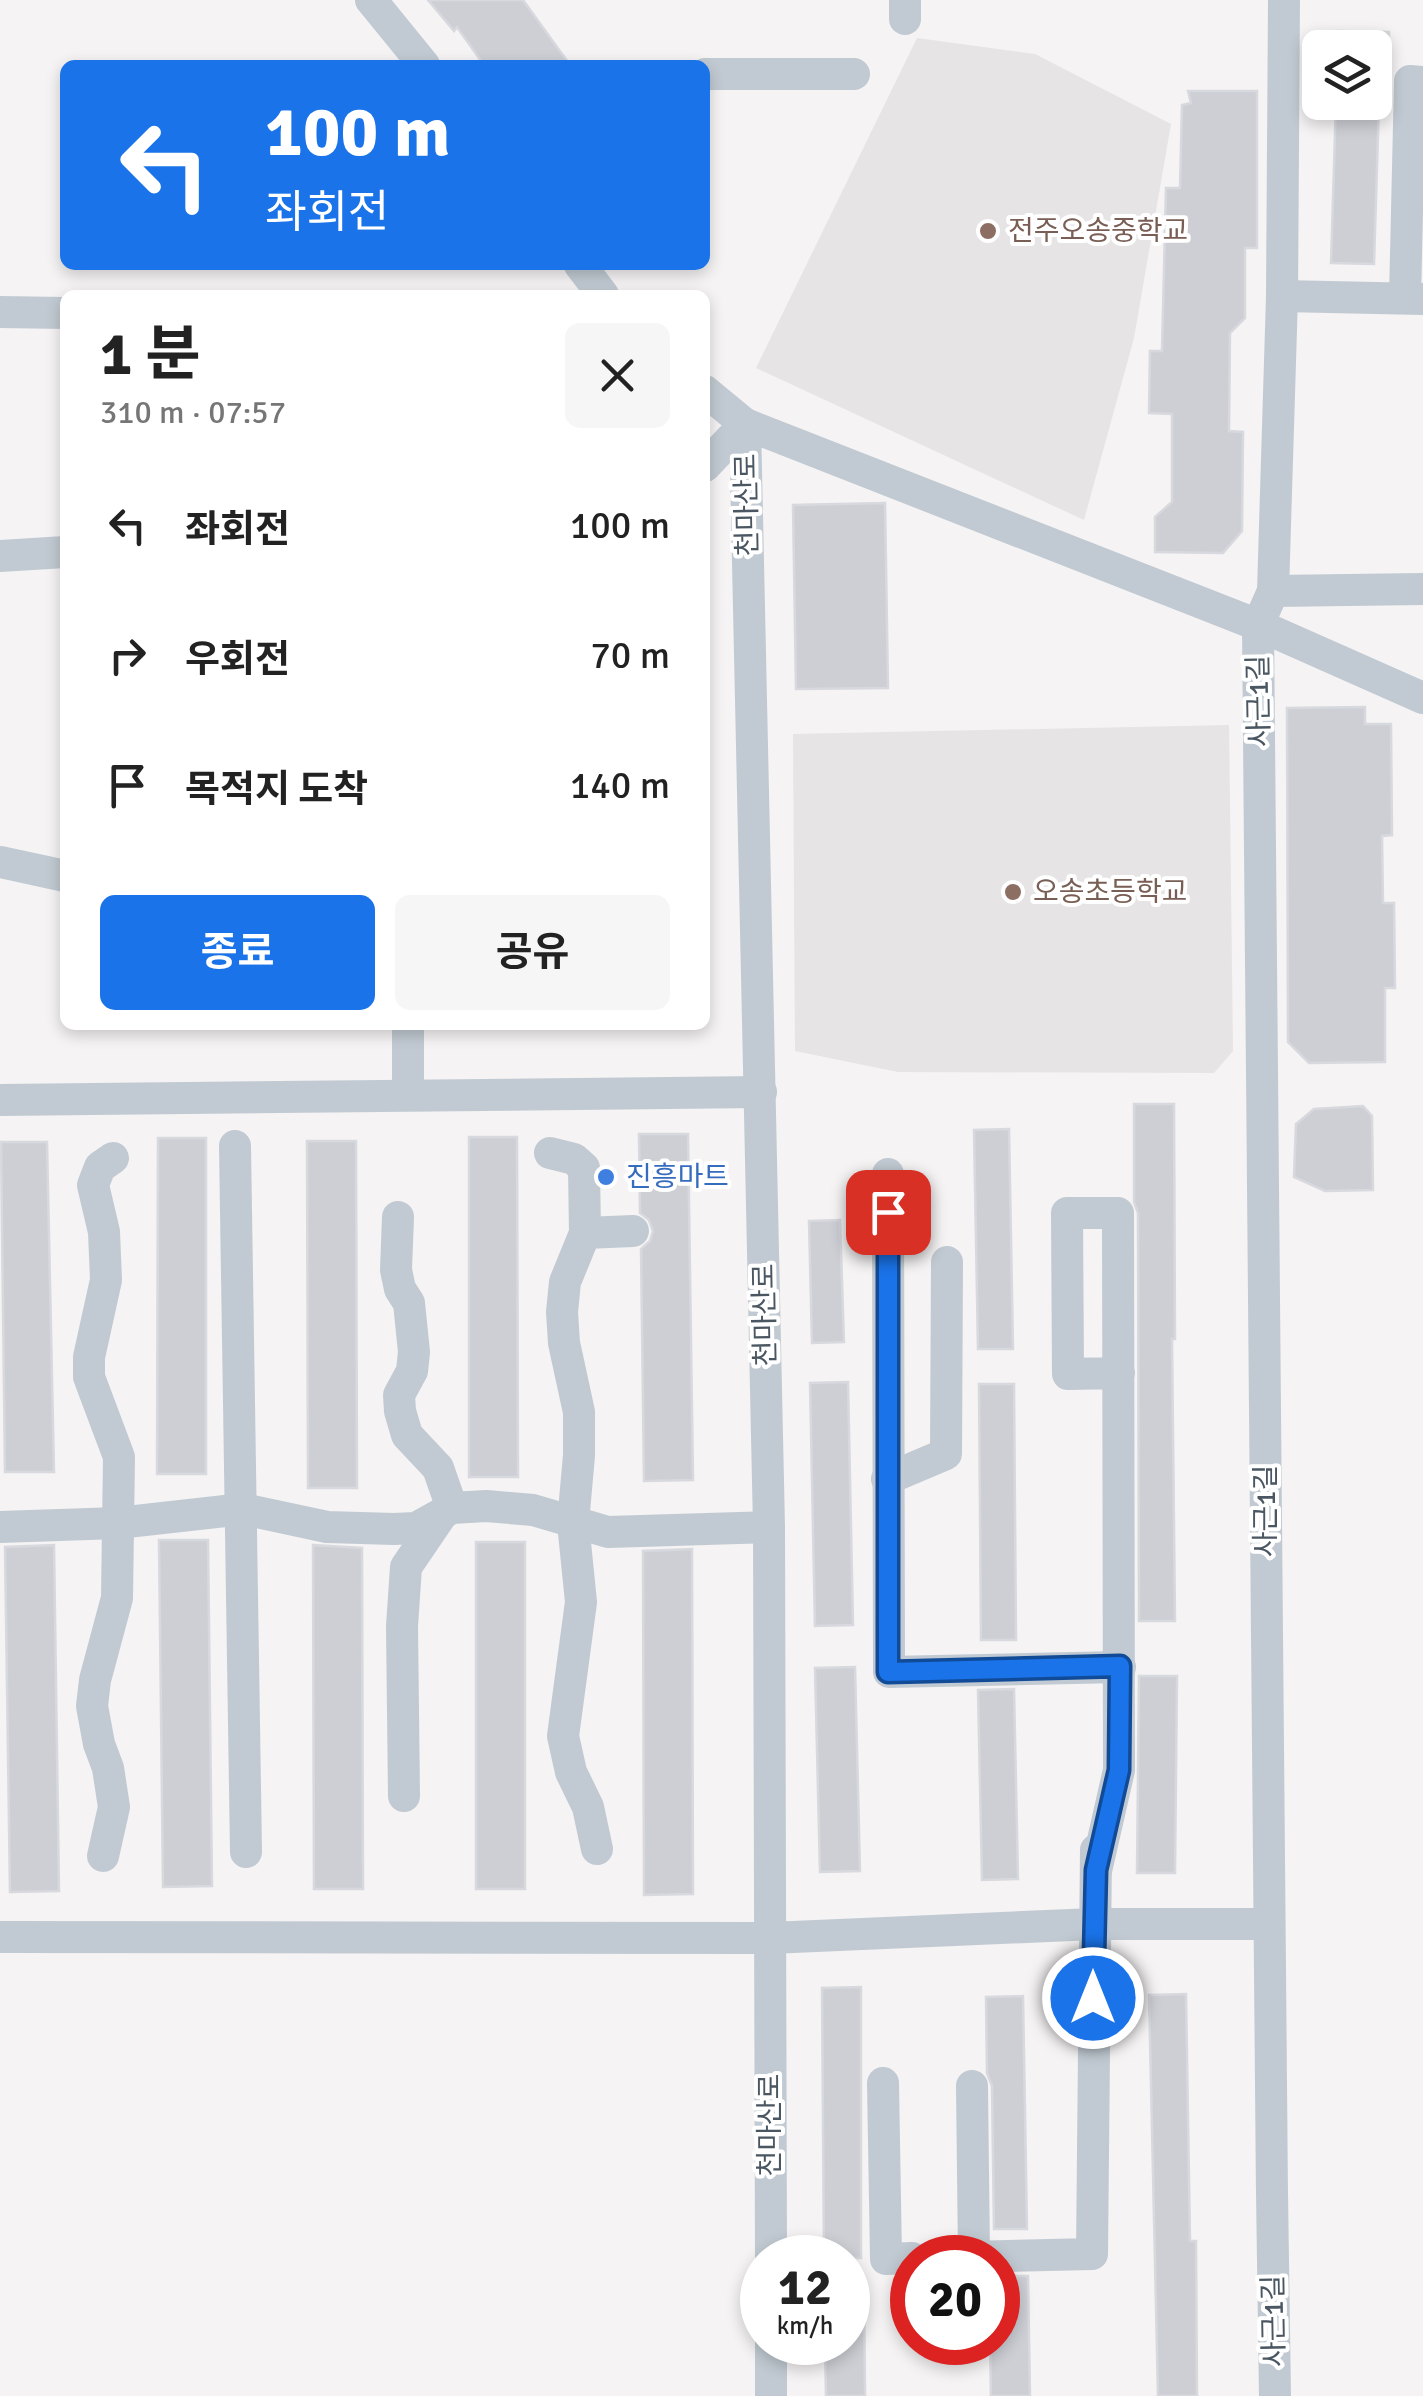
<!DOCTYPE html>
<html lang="ko">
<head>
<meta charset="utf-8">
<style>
  body { margin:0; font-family:Signika,"Noto Sans KR",sans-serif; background:#f6f6f6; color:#222; height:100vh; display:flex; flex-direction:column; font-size:38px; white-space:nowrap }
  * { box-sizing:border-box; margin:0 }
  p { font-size:32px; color:#767676 }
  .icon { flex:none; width:55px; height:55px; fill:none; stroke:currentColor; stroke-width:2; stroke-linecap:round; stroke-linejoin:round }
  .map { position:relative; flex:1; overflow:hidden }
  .drawer { position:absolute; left:60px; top:290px; width:650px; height:740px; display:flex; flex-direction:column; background:#fff; border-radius:15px; box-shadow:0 5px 15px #0003 }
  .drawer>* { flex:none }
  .guide { position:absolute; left:60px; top:60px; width:650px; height:210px; border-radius:15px; box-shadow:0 5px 15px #0003; background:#1a73e8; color:#fff; overflow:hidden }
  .controls { position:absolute; left:1302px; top:30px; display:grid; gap:20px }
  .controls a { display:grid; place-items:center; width:90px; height:90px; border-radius:15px; background:#fff; box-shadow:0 5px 15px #0003; font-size:50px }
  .speed { position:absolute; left:740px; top:2235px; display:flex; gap:20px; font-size:50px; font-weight:700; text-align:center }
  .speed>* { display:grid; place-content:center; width:130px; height:130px; border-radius:50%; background:#fff; box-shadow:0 5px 15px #0003; line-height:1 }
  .speed small { font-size:25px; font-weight:400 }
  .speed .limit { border:15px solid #d22; background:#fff; color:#111 }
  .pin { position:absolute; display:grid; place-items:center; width:85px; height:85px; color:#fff; margin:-42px; border-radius:20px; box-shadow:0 5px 15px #0006 }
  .me { position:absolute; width:110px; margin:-55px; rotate:0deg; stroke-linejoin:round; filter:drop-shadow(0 0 8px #0008) }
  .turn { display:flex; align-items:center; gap:35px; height:210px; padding:0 40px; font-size:45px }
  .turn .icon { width:130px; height:130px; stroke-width:2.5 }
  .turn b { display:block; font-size:70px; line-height:85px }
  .round { display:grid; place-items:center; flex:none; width:105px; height:105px; border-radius:15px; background:#f6f6f6 }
  .headline { display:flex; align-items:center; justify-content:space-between; height:170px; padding:0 40px }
  h1 { font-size:60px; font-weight:700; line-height:75px }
  .action { display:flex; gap:20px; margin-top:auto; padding:20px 40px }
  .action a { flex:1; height:115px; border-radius:15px; background:#1a73e8; color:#fff; font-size:40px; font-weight:700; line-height:115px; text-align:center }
  .action a+a { background:#f6f6f6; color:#222 }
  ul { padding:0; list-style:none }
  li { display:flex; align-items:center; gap:30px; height:130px; padding:0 40px }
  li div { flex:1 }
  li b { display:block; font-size:38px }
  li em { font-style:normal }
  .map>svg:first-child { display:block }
  .education { fill:#e6e4e5 }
  .building { fill:#cdcfd5; stroke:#d7d9de; stroke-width:2.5 }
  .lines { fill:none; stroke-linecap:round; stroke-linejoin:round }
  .minor { stroke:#c1cad2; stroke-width:32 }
  .route-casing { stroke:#114b97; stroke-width:25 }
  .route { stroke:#1a73e8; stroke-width:18 }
  .education-dot { fill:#8d6e63; stroke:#fff; stroke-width:4 }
  .shop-dot { fill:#3f7fe0; stroke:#fff; stroke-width:4 }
  .labels { text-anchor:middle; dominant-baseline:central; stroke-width:8; stroke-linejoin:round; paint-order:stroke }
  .education-label { font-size:28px; fill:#785e54; stroke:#fff; text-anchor:start }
  .street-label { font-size:28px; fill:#4a5661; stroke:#fff }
  .shop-label { font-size:28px; fill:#366cbe; stroke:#fff; text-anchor:start }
</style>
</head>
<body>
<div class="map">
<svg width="1423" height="2396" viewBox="0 0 1423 2396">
  <rect width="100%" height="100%" fill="#f5f3f3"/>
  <!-- education -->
  <g class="education">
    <path d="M917,38L1035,54L1171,124L1134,338L1084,520L756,368Z"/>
    <path d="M1229,725L1233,1051L1214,1073L898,1072L795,1051L793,734Z"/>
  </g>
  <!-- building -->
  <g class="building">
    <path d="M428,0H523L570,65H484L457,27L454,31Z"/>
    <path d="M1338,31L1389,32V48H1337Z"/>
    <path d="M1188,91H1257V248H1245V318L1230,333L1229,431L1243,432L1242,531L1223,553L1155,552V517L1172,502V414L1149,413L1150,351H1162L1166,188H1180L1182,105L1191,103Z"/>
    <path d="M1336,102H1379L1374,264L1331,263Z"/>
    <path d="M885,503L888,688L796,689L793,505Z"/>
    <path d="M1365,707V724H1391L1392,835L1382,836L1383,903H1394L1395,988H1385V1062L1309,1063L1288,1042L1287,708Z"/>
    <path d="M1134,1104H1174L1175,1339H1172L1175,1621H1139L1138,1213L1134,1202Z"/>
    <path d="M1363,1106L1372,1116L1373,1190L1325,1191L1294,1177L1296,1124L1314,1109Z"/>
    <path d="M1009,1129L1013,1349H978L974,1130Z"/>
    <path d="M639,1134H688L693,1480L644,1481L641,1249L650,1241L653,1231L649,1220L640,1213Z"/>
    <path d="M469,1137H517L518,1477H469Z"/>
    <path d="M158,1138H206V1474H157Z"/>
    <path d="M307,1141H356L357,1488H308Z"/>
    <path d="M1,1142H47L54,1472H5Z"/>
    <path d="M840,1220L844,1342L812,1343L809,1221Z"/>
    <path d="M848,1382L853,1625L815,1626L810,1383Z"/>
    <path d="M979,1384H1014L1016,1640H981Z"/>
    <path d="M159,1540H208L212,1886L163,1887Z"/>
    <rect x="476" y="1542" width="49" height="347"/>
    <path d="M54,1545L59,1891L10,1892L5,1547Z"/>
    <path d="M313,1545L362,1548L363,1889H314Z"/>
    <path d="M692,1549L693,1894L644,1895L643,1551Z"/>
    <path d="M855,1667L860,1871L820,1872L815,1668Z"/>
    <path d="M1139,1676H1177L1175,1873H1137Z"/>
    <path d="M1014,1689L1018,1879L982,1880L978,1690Z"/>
    <path d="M861,1987V2258H824L822,1988Z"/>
    <path d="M1186,1994L1190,2241H1196L1197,2396H1158L1149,1995Z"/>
    <path d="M1023,1996L1027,2229H994L992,2086L987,2073L986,1997Z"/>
    <path d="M998,2276H1028L1030,2396H991L990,2342H998Z"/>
    <path d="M864,2287L865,2396H826L825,2342H848V2288Z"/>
  </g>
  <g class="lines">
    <!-- minor -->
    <g class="minor">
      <path d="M371,0L424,65"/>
      <path d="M905,19V0"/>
      <path d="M705,74H854"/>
      <path d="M580,265L603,295"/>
      <path d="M1282,296L1423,299"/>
      <path d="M1405,298L1410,81L1423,82"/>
      <path d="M0,312L65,313"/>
      <path d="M705,391L745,424L769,1527L771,2258"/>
      <path d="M705,466L745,424L1258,625L1423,698"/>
      <path d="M0,556L65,552"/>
      <path d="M1273,591L1423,589"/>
      <path d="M0,862L65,876"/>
      <path d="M408,1095V1025"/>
      <path d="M0,1100L761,1092"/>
      <path d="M235,1146L246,1852"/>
      <path d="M550,1153L574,1159L584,1168L585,1233L565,1282L562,1312L564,1343L579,1412V1455L573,1523L581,1602L563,1736L571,1772L588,1807L597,1849"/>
      <path d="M888,1174L889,1672L1120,1667"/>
      <path d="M398,1217L396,1270L400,1289L409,1303L414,1352L412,1371L399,1395L400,1411L407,1435L438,1468L452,1508"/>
      <path d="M585,1233L633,1231"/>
      <path d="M887,1479L946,1454L947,1262"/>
      <path d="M0,1527L118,1523L243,1509L327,1527L394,1529L416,1528L452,1508L486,1506L533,1510L608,1532L769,1527"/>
      <path d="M404,1796L402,1626L406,1567L440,1517"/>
      <path d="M103,1856L114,1807L108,1768L99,1744L92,1706L95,1680L117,1598L119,1457L89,1377V1357L106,1280L104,1232L93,1185L100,1167L113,1158"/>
      <path d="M1096,1871L1119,1770L1118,1213H1067L1068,1374L1119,1373"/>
      <path d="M0,1937L770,1938L1094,1924H1267"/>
      <path d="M883,2083L886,2259L912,2258"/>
      <path d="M972,2086L974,2256"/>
      <path d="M929,2258L1092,2254L1096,1850"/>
      <path d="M771,2342V2396"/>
      <path d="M1275,2396C1265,1806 1267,1216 1258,625L1273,591L1282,296L1284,0"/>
    </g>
  </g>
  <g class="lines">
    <defs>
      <path id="route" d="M888,1212V1672L1120,1666L1119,1770L1096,1870L1093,1998"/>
    </defs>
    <!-- route casing -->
    <use href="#route" class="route-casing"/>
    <!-- route -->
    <use href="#route" class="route"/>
  </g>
  <!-- markers -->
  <g class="education-dot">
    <circle cx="988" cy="231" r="10"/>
    <circle cx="1013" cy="892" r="10"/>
  </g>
  <circle class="shop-dot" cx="606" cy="1177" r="10"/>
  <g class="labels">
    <!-- education labels -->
    <g class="education-label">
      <text x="1008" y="231">전주오송중학교</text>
      <text x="1033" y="892">오송초등학교</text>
    </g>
    <!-- street labels -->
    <g class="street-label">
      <text transform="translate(747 505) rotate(-91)">천마산로</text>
      <text transform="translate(1259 701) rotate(-91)">사근1길</text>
      <text transform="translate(765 1315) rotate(-91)">천마산로</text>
      <text transform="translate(1266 1511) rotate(-90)">사근1길</text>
      <text transform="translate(770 2125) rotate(-90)">천마산로</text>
      <text transform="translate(1274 2321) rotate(-91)">사근1길</text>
    </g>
    <!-- shop labels -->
    <g class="shop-label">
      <text x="626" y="1177">진흥마트</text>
    </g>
  </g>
</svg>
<div class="controls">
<a><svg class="icon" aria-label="layers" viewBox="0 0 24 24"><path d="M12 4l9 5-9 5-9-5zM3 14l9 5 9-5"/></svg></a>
</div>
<div class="speed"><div>12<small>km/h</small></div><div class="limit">20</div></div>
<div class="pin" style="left:888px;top:1212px;background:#d93025"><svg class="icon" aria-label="arrive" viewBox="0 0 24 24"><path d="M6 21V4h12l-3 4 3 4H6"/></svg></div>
<svg class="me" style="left:1093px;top:1998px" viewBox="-20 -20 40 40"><circle r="17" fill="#1a73e8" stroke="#fff" stroke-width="3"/><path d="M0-11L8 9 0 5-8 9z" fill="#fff"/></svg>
<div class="guide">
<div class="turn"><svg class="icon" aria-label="left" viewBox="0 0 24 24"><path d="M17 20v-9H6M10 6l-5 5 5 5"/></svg><div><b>100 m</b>좌회전</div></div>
</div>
<section class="drawer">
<div class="headline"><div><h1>1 분</h1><p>310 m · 07:57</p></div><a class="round"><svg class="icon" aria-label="close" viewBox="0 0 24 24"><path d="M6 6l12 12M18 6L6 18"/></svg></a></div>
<ul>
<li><svg class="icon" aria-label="left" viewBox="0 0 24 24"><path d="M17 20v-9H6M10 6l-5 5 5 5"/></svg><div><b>좌회전</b></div><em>100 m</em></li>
<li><svg class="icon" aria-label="right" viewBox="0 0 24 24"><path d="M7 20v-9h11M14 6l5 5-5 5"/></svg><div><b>우회전</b></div><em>70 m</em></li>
<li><svg class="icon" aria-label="arrive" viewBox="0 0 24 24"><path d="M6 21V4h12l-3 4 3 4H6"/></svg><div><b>목적지 도착</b></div><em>140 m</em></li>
</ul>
<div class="action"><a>종료</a><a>공유</a></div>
</section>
</div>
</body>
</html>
